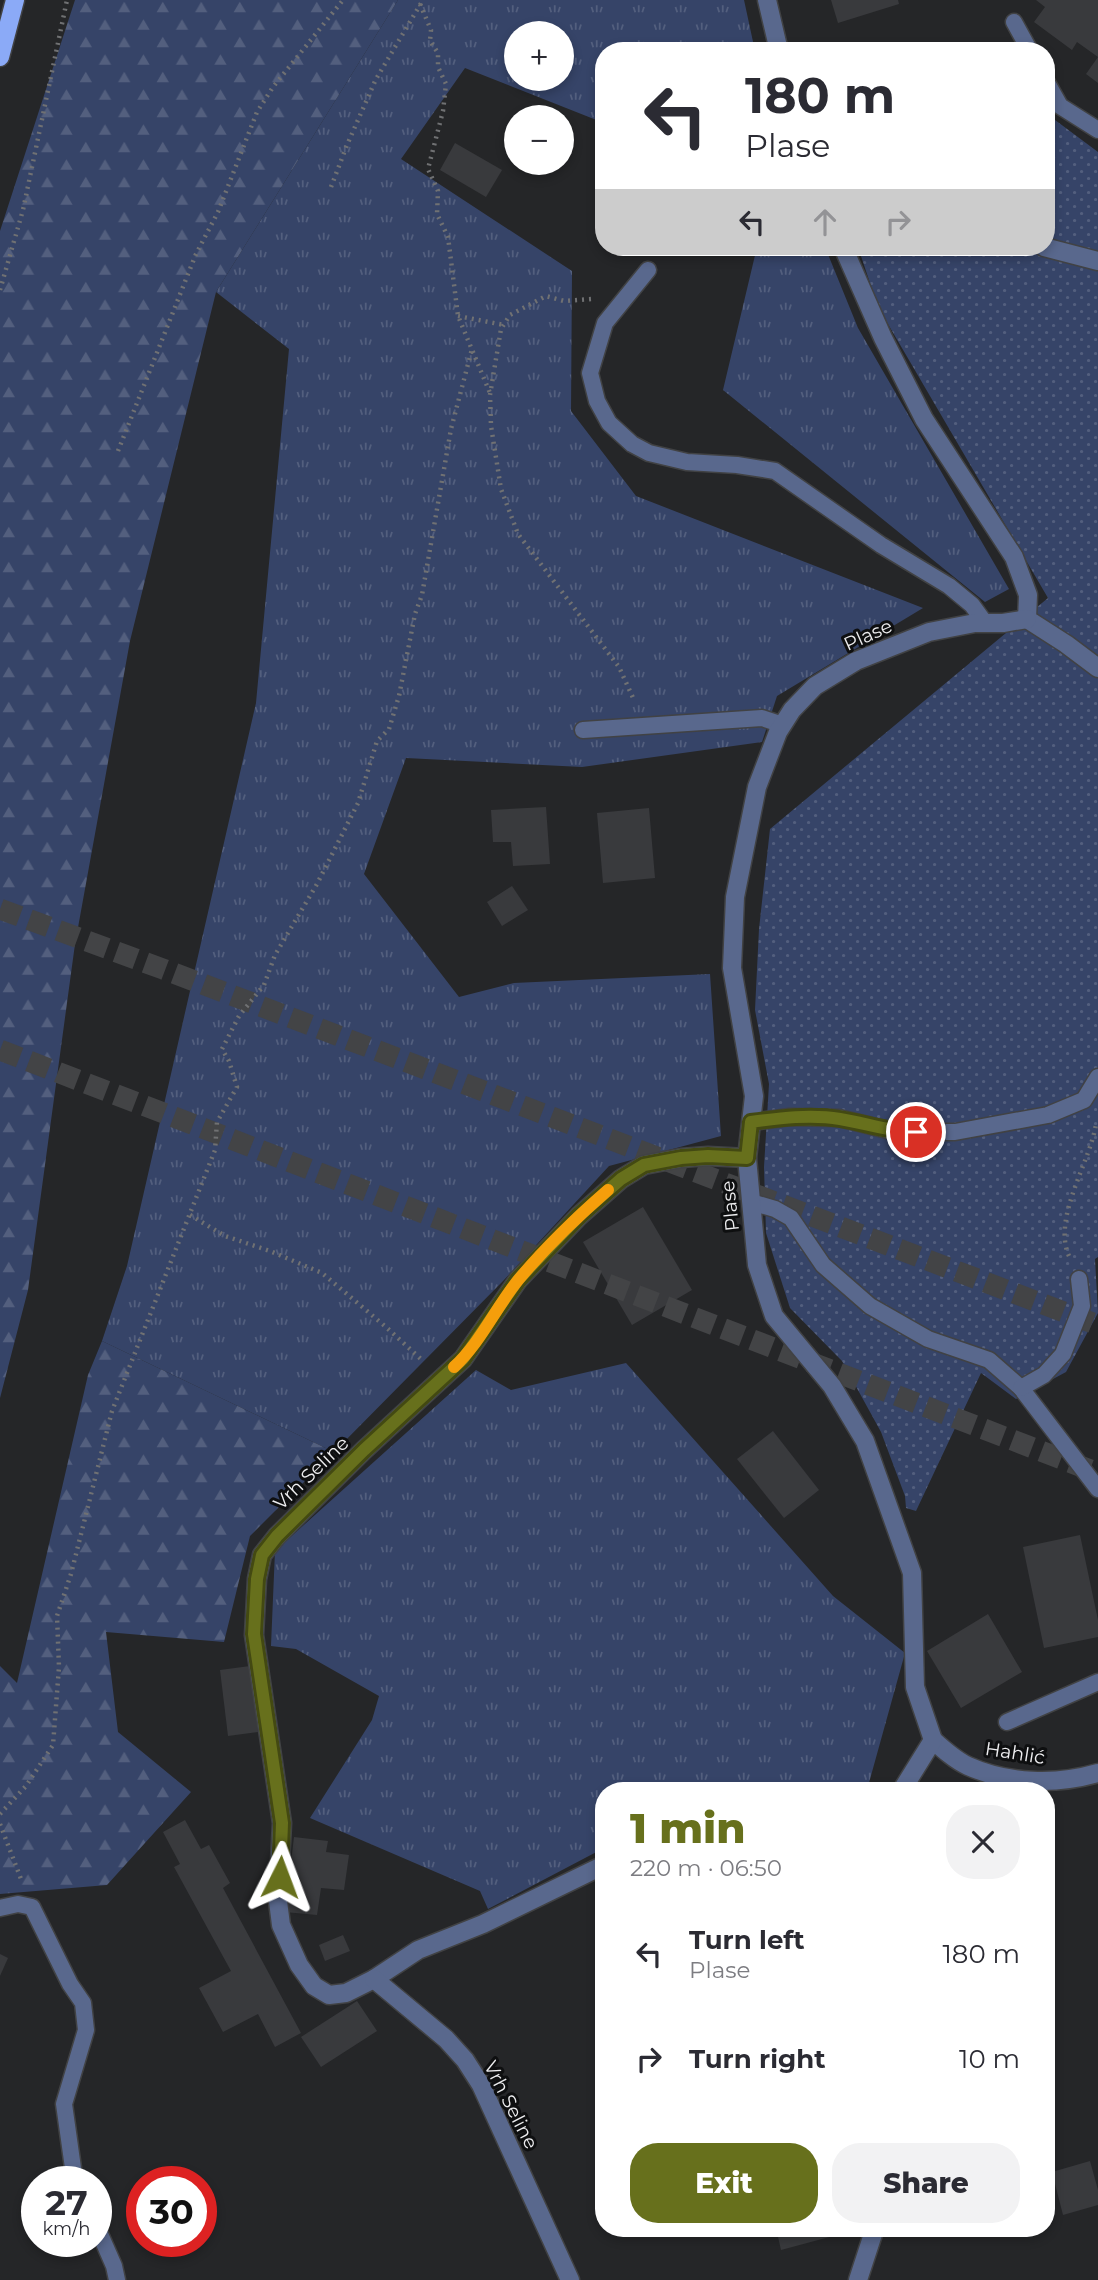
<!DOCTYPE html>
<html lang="en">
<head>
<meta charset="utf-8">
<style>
  body { margin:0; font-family:Montserrat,sans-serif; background:#f2f2f3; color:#2b2b33; height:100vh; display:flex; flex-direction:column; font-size:26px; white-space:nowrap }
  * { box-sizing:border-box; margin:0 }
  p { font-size:23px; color:#7c7c81 }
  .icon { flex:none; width:38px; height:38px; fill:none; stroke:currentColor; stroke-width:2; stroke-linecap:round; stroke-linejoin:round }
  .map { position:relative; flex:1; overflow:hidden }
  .panel { position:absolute; left:595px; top:1782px; width:460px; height:455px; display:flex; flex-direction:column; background:#fff; border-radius:28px; box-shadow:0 4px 10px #0003 }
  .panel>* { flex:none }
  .hud { position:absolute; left:595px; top:42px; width:460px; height:214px; border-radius:28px; box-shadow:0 4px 10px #0003; background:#fff; color:#2b2b33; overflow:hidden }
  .controls { position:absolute; left:504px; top:21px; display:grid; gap:14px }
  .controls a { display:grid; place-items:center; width:70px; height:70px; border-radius:50%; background:#fff; box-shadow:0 4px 10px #0003; font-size:35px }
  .speed { position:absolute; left:21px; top:2166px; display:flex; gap:14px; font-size:35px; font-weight:700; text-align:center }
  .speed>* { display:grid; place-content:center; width:91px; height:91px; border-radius:50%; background:#fff; box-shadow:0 4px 10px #0003; line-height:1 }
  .speed small { font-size:18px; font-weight:400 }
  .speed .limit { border:10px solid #d22; background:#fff; color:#111 }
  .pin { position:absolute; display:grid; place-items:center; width:60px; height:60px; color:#fff; margin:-30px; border:4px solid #fff; border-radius:50%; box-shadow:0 2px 7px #0007 }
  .me { position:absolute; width:77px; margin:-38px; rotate:3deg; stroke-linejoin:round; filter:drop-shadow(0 0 5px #0008) }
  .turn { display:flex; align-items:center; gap:24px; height:147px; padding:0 35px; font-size:32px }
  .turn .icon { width:91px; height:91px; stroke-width:2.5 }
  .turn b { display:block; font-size:49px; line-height:60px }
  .lanes { display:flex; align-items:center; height:66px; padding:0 35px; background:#0003; justify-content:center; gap:35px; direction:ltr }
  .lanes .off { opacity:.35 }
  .round { display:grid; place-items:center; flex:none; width:74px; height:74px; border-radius:28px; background:#f2f2f3 }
  .summary { display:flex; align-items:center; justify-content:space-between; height:119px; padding:0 35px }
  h1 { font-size:42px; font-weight:800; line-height:52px; color:#67701c }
  .cta { display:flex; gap:14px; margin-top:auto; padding:14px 35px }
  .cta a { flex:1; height:80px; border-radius:28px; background:#67701c; color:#fff; font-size:28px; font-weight:800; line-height:80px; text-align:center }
  .cta a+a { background:#f2f2f3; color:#2b2b33 }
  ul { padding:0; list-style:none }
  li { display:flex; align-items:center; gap:21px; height:105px; padding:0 35px }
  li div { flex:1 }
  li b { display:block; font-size:26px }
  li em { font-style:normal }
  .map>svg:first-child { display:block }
  .grass { fill:url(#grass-tufts); fill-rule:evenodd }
  .forest { fill:url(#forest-firs) }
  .park { fill:url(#park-dots) }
  .building { fill:#393a3d }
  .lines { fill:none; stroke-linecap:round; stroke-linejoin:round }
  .highway-tunnel { stroke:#434446; stroke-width:21; stroke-dasharray:21 10; stroke-linecap:butt }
  .lane-casing { stroke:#414244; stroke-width:19 }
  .street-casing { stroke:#414244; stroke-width:21 }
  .primary-casing { stroke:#414244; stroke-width:21 }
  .path { stroke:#707173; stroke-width:4.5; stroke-dasharray:2 5; stroke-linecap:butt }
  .lane { stroke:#59688d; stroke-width:16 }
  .street { stroke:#59688d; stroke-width:18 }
  .primary { stroke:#8baaf7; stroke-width:18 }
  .route-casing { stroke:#434912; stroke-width:18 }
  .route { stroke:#67701c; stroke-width:12 }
  .slow { stroke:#f59e0b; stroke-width:12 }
  .labels { text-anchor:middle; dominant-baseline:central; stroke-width:6; stroke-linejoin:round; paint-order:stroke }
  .street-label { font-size:19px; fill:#eeeef0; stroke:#0e0f10 }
</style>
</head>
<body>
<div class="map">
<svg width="1098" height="2280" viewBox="0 0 1098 2280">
  <defs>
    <pattern id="grass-tufts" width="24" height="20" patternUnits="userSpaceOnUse" patternTransform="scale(1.75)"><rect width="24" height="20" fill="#364468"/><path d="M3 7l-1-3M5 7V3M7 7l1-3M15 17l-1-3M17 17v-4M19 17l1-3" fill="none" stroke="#535f7e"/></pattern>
    <pattern id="forest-firs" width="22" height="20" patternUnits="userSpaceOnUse" patternTransform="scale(1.75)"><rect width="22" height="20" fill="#364468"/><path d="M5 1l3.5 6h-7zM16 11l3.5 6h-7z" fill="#535f7e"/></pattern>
    <pattern id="park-dots" width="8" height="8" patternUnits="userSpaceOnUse" patternTransform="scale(1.75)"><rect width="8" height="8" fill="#364468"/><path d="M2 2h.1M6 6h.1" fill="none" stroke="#535f7e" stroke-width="1.8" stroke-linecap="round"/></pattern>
  </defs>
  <rect width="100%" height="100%" fill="#252628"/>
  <!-- grass -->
  <g class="grass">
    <path d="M398,0H744L755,51H604V123L465,68L401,159L572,271L571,411L636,496L923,608L777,696L762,742L582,767L406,758L364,874L459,997L514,983L710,974L721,1136L609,1166L503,1281L334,1452L102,1341L127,1266L256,703L289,349L216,292ZM516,33H562V79H516Z"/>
    <path d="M757,247H825L858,328L1009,589L985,602L723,390Z"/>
    <path d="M626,1363L833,1596L905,1653L867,1790H604V1848L488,1909L480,1891L310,1818L372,1720L379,1696L296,1649L271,1646L275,1551L476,1370L511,1390Z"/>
  </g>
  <!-- forest -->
  <g class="forest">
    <path d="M75,0H398L216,292L130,641L75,944L28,1290L0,1398V231Z"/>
    <path d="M102,1341L334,1452L250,1536L224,1642L106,1632L118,1732L191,1792L107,1885L0,1894V1666L17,1683L88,1375Z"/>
  </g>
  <!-- park -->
  <path class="park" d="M1047,114L1098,152V1257L1095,1259L1098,1313L1066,1372L1016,1399L981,1373L916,1511L906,1508L905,1496L881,1432L842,1361L790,1308L766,1233L764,1167L769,1084L755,1010L759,929L770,829L1048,598L878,307L858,247H1046Z"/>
  <!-- building -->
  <g class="building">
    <path d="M831,0H898L899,4L838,23Z"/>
    <path d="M1036,0H1098V57L1077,42L1072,50L1034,22L1045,7Z"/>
    <path d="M1098,57V83L1086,74Z"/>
    <path d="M455,143L502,170L486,197L440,170Z"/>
    <path d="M546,807L550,864L513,866L511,842H493L491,810Z"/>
    <path d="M649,808L655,878L603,883L597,813Z"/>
    <path d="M512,886L528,910L502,926L487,902Z"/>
    <path d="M643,1207L692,1290L632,1325L583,1242Z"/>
    <path d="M773,1431L819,1490L784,1518L737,1459Z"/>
    <path d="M1080,1535L1098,1620V1637L1044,1648L1023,1547Z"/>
    <path d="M988,1614L1022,1672L961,1708L927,1651Z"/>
    <path d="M250,1666L258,1732L228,1736L220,1670Z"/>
    <path d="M185,1820L201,1849L209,1845L230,1883L223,1888L301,2033L275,2047L258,2014L223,2032L199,1988L231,1971L174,1867L180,1864L163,1832Z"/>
    <path d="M294,1837L328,1841L326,1852L349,1855L344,1890L321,1888L317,1915L285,1912Z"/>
    <path d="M343,1935L350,1951L325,1961L319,1945Z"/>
    <path d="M0,1954L8,1958L0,1976Z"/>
    <path d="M357,2001L377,2031L321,2067L301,2037Z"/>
    <path d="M1090,2161L1098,2190V2205L1063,2215L1052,2172Z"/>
    <path d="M776,2228H830L833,2236L781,2250Z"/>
  </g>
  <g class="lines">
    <!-- highway-tunnel -->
    <g class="highway-tunnel">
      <path d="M0,909L163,969L1098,1325"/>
      <path d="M0,1050L1098,1473"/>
    </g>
    <defs>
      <g id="lane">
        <path d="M1014,22L1030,51"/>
        <path d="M1046,81L1060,106L1098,130"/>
        <path d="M648,270L605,323L590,373L597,401L609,423L632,444L649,453L687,462L737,465L775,471L881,545L949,586L972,605L985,623"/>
        <path d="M583,730L762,718L783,725"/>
        <path d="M751,1122L790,1117L839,1118L896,1132H955L1048,1115L1084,1100L1098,1077"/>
        <path d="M751,1202L775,1209L791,1218L823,1265L870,1306L928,1339L989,1360L1021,1388L1098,1489"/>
        <path d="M1021,1388L1044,1375L1063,1354L1082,1306L1079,1279"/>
        <path d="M1007,1722L1098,1682"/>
        <path d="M0,1908L18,1904L32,1907L70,1984L83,2003L86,2030L64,2104L74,2175L77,2182"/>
        <path d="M96,2225L114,2266L117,2280"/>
      </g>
      <g id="street">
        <path d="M767,0L779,51"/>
        <path d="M843,247L883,338L924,419L1014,557L1028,595L1027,619L1066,644L1098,668"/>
        <path d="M1044,247L1098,261"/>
        <path d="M933,1740C944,1750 955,1760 968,1766C1008,1784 1057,1785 1098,1773"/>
        <path d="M902,1790L933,1740L915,1687L912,1573L865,1441L832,1386L774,1316L757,1265L747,1158L754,1096L732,968L735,897L757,787L778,732L792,710L815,686L856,661L929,632L975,623H1003L1027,619"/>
        <path d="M604,1865L483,1924L418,1950L374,1979L346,1993L329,1995L314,1986L299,1965L281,1925L278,1901L282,1823L254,1635L257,1579L262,1555L277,1536L364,1450L463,1359L518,1280L579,1216L621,1179L644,1165L681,1158L708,1156L747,1158"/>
        <path d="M374,1979L446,2039L465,2060L481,2085L570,2280"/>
        <path d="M858,2280L875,2228"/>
      </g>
      <path id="primary" d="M0,57L15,0"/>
    </defs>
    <!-- lane casing -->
    <use href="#lane" class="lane-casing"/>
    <!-- street casing -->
    <use href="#street" class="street-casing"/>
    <!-- primary casing -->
    <use href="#primary" class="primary-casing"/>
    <!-- path -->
    <g class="path">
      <path d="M420,4L431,30L430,41L438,53V67L446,84L443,111L428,169L438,191L437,214L448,237L458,316L490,393"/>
      <path d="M331,187L347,145L376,79L423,0"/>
      <path d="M0,290L23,210L67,0"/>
      <path d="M591,299L564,301L546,296L510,315L501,329L490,395L491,426L501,489L518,534L619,667L634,700"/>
      <path d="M458,316L504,325"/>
      <path d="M118,451L196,254L218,212L257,112L273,87L343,0"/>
      <path d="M190,1215L225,1236L270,1251L322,1273L386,1327L423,1361"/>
      <path d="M1069,1256C1052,1218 1090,1163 1096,1124"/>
      <path d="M0,1814L26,1786L53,1745L59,1667L57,1616L71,1574L112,1411L215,1150L217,1122L237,1087L229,1061L222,1049L239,1016L264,985L275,955L317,884L358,803L377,741L389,729L399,696L415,614L422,595L451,429L472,349"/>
      <path d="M0,1824L21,1879"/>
    </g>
    <!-- lane -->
    <use href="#lane" class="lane"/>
    <!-- street -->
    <use href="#street" class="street"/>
    <!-- primary -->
    <use href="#primary" class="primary"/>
  </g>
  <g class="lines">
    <defs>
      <path id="route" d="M280,1877L282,1823L254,1634L257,1579L262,1555L277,1536L364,1450L463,1359L518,1280L579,1216L621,1179L644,1165L681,1158L708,1156L747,1158L751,1122C780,1118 811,1114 840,1119C866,1123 889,1132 916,1132"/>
    </defs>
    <!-- route casing -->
    <use href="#route" class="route-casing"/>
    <!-- route -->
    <use href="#route" class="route"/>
    <!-- slow -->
    <path class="slow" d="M454,1367C481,1342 496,1307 519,1279C546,1247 577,1217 608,1190"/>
  </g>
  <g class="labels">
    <!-- street labels -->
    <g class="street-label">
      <text transform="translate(868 635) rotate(-24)">Plase</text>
      <text transform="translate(730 1206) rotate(-96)">Plase</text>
      <text transform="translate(311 1473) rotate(-44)">Vrh Seline</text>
      <text transform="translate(1015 1753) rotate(9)">Hahlić</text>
      <text transform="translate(511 2105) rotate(63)">Vrh Seline</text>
    </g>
  </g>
</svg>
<div class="controls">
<a>+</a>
<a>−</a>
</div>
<div class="speed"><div>27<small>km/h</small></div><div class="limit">30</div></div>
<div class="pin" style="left:916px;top:1132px;background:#d93025"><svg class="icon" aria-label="arrive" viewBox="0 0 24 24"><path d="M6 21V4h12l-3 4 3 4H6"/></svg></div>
<svg class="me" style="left:280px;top:1877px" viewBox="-20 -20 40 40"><path d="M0-17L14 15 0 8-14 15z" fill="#67701c" stroke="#fff" stroke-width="4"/></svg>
<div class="hud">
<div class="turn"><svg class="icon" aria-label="left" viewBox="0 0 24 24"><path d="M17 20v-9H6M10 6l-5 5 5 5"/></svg><div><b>180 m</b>Plase</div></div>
<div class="lanes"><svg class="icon" aria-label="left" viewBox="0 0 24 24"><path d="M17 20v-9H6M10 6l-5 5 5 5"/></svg><svg class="icon off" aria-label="ahead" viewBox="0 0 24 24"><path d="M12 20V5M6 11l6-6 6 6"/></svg><svg class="icon off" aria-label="right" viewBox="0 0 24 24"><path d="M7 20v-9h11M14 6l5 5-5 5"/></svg></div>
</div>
<section class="panel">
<div class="summary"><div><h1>1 min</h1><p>220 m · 06:50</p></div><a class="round"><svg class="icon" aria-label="close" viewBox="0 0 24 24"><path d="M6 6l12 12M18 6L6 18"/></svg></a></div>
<ul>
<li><svg class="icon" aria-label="left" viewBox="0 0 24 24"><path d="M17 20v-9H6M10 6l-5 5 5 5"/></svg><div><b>Turn left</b><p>Plase</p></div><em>180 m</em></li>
<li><svg class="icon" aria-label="right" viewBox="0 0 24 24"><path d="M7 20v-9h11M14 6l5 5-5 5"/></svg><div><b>Turn right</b></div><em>10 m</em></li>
</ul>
<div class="cta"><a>Exit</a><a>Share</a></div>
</section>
</div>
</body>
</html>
